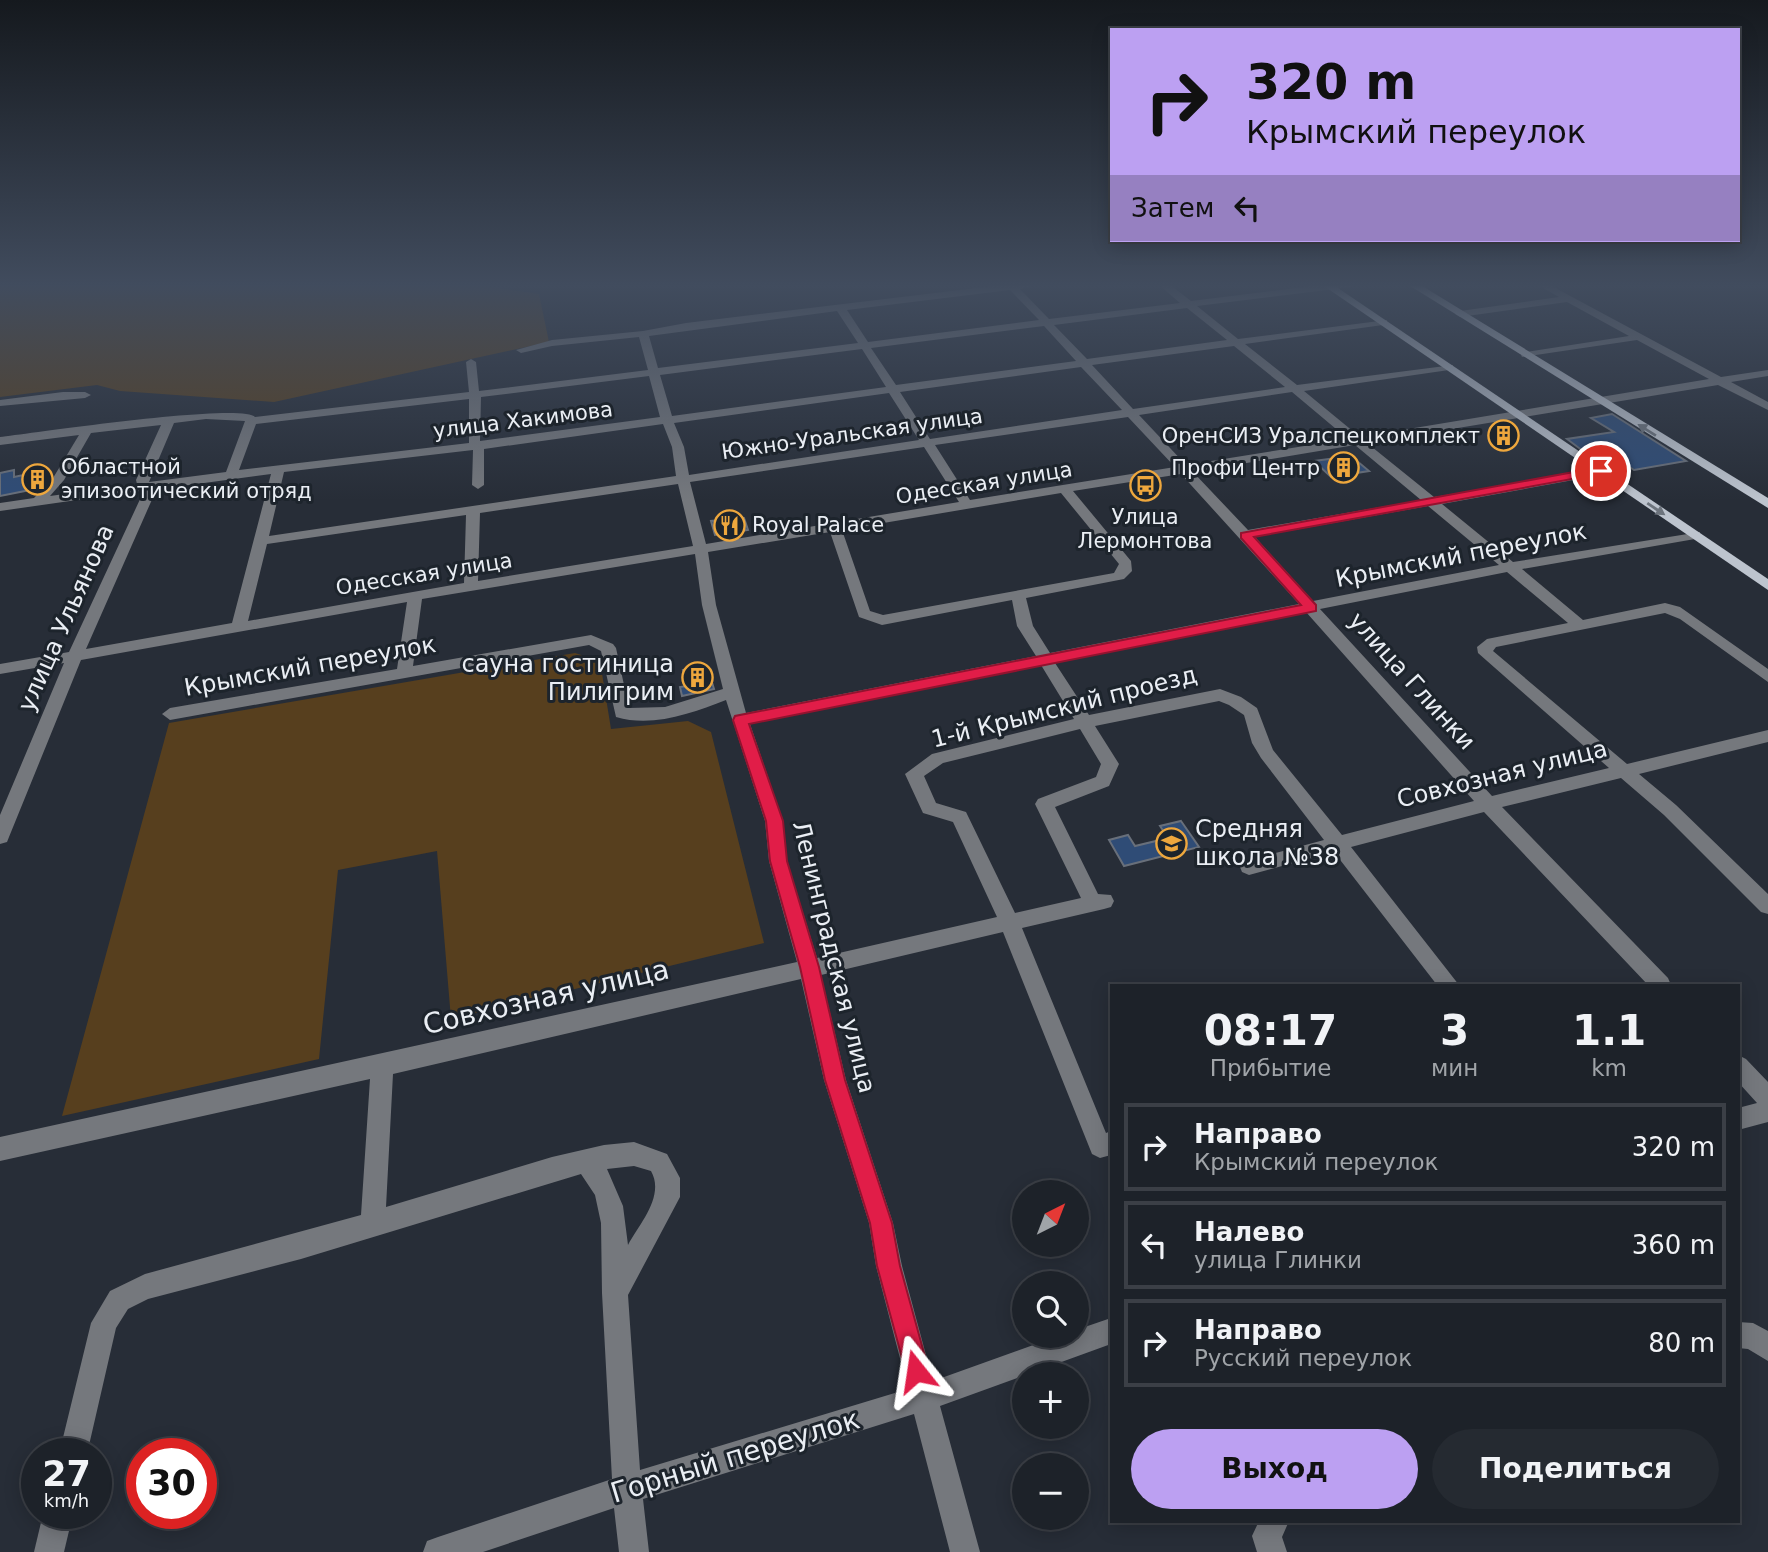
<!DOCTYPE html>
<html lang="ru">
<head>
<meta charset="utf-8">
<style>
  body { margin:0; font-family:"DejaVu Sans",sans-serif; background:#252a31; color:#f1f3f6; height:100vh; display:flex; flex-direction:column; font-size:26px; white-space:nowrap }
  * { box-sizing:border-box; margin:0 }
  p { font-size:23px; color:#a0a4a8 }
  .icon { flex:none; width:38px; height:38px; fill:none; stroke:currentColor; stroke-width:2; stroke-linecap:round; stroke-linejoin:round }
  .map { position:relative; flex:1; overflow:hidden }
  .details { position:absolute; left:1110px; top:984px; width:630px; height:539px; display:flex; flex-direction:column; background:#1d2229; border-radius:0px; box-shadow:0 4px 18px #0003,0 0 0 2px #3b3f46 }
  .details>* { flex:none }
  .hud { position:absolute; left:1110px; top:28px; width:630px; height:214px; border-radius:0px; box-shadow:0 4px 18px #0003,0 0 0 2px #3b3f46; background:#bca0f2; color:#111; overflow:hidden }
  .needle { width:46px; rotate:42deg }
  .fabs { position:absolute; left:1012px; top:1180px; display:grid; gap:14px }
  .fabs a { display:grid; place-items:center; width:77px; height:77px; border-radius:50%; background:#1d2229; box-shadow:0 4px 18px #0003,0 0 0 2px #3b3f46; font-size:35px }
  .speed { position:absolute; left:21px; top:1438px; display:flex; gap:14px; font-size:35px; font-weight:700; text-align:center }
  .speed>* { display:grid; place-content:center; width:91px; height:91px; border-radius:50%; background:#1d2229; box-shadow:0 4px 18px #0003,0 0 0 2px #3b3f46; line-height:1 }
  .speed small { font-size:18px; font-weight:400 }
  .speed .limit { border:10px solid #d22; background:#fff; color:#111 }
  .pin { position:absolute; display:grid; place-items:center; width:60px; height:60px; color:#fff; margin:-30px; border:4px solid #fff; border-radius:50%; box-shadow:0 2px 7px #0007 }
  .me { position:absolute; width:77px; margin:-38px; rotate:345deg; stroke-linejoin:round; filter:drop-shadow(0 0 5px #0008) }
  .turn { display:flex; align-items:center; gap:24px; height:147px; padding:0 21px; font-size:32px }
  .turn .icon { width:91px; height:91px; stroke-width:2.5 }
  .turn b { display:block; font-size:49px; line-height:60px }
  .then { display:flex; align-items:center; height:66px; padding:0 21px; background:#0003; gap:14px; font-size:26px }
  .eta { display:flex; justify-content:space-evenly; align-items:center; height:119px; text-align:center }
  .eta b { font-size:42px; font-weight:800; line-height:49px }
  .cta { display:flex; gap:14px; margin-top:auto; padding:14px 21px }
  .cta a { flex:1; height:80px; border-radius:42px; background:#bca0f2; color:#111; font-size:28px; font-weight:800; line-height:80px; text-align:center }
  .cta a+a { background:#252a31; color:#f1f3f6 }
  ul { padding:0; list-style:none }
  li { display:flex; align-items:center; gap:21px; height:88px; margin:0 14px 10px; padding:0 7px; border:4px solid #3b3f46; border-radius:0px }
  li div { flex:1 }
  li b { display:block; font-size:26px }
  li em { font-style:normal }
  .map>svg:first-child { display:block }
  .green { fill:#573f1e }
  .building { fill:#2f4c76; stroke:#686f7a; stroke-width:2 }
  .lines { fill:none; stroke-linecap:round; stroke-linejoin:round }
  .minor { fill:#75787d; fill-rule:evenodd }
  .major { fill:#bdc4ce; fill-rule:evenodd }
  .oneway { fill:#6d747d }
  .route { fill:#e11d48; stroke:#92132f; stroke-width:2 }
  .labels { text-anchor:middle; dominant-baseline:central; stroke-width:6; stroke-linejoin:round; paint-order:stroke }
  .far-street-label { font-size:21px; fill:#eaeef4; stroke:#1d242c }
  .far-poi-label { font-size:21px; fill:#eaeef4; stroke:#1d242c; text-anchor:end }
  .street-label { font-size:24px; fill:#eaeef4; stroke:#1d242c }
  .poi-label { font-size:24px; fill:#eaeef4; stroke:#1d242c; text-anchor:end }
  .near-street-label { font-size:28px; fill:#eaeef4; stroke:#1d242c }
</style>
</head>
<body>
<div class="map">
<svg width="1768" height="1552" viewBox="0 0 1768 1552">
  <rect width="100%" height="100%" fill="#272d37"/>
  <!-- green -->
  <g class="green">
    <path d="M0,284H470L539,294L549,342L274,402L120,391L97,385L0,397Z"/>
    <path d="M575,653L600,661L611,729L688,721L711,732L764,943L451,1019L437,851L338,870L319,1059L62,1116L169,723Z"/>
  </g>
  <!-- building -->
  <g class="building">
    <path d="M1612,414L1686,461L1634,470L1601,448L1583,451L1567,439L1614,432L1591,418Z"/>
    <path d="M1351,456L1369,471L1331,477L1314,461Z"/>
    <path d="M14,470V477L47,470L45,483L40,488L0,496V473Z"/>
    <path d="M744,518L748,530L715,535L711,521Z"/>
    <path d="M707,666L714,689L682,696L680,687L687,686L683,670Z"/>
    <path d="M1181,821L1199,847L1124,866L1109,840L1128,835L1135,846L1168,838L1160,826Z"/>
  </g>
  <g class="lines">
    <!-- minor -->
    <g class="minor">
      <path d="M1010,284H1039L1020,289L1049,319L1180,303L1158,284H1169L1191,301L1328,284H1356L1351,287L1197,306L1238,339L1387,320V324L1383,325L1245,344L1297,385L1453,365V369L1449,370L1304,391L1360,437L1709,379L1637,340L1522,357L1521,355L1526,352L1629,336L1567,302L1460,317L1455,314L1460,311L1559,297L1536,284H1548L1721,377L1768,370V376L1731,382L1768,402V410L1718,385L1367,443L1434,497L1605,468L1607,471L1601,475L1442,504L1513,562L1700,532V538L1695,539L1522,569L1583,620L1665,603L1680,607L1768,669V682L1680,619L1665,613L1496,647L1493,651L1627,764L1768,730V742L1639,774L1676,805L1768,894V914L1761,912L1664,815L1621,778L1502,807L1668,978L1671,985H1648L1484,812L1351,847L1459,985H1437L1334,852L1249,875L1242,872L1240,867L1242,862L1324,840L1261,758L1252,743L1244,715L1229,705L1219,701L1095,726L1119,764L1109,786L1055,807L1098,894L1111,895L1114,901L1111,907L1104,909L1022,928L1106,1133L1111,1131V1155L1100,1158L1092,1154L1003,932L821,975L846,1080L893,1223L902,1266L933,1381L1061,1335H1076V1330L1111,1318V1344L940,1406L980,1552H950L914,1414L643,1499L649,1552H619L614,1508L483,1552H423L427,1541L438,1537L612,1479L602,1293L601,1223L595,1195L581,1174L301,1259L148,1299L128,1309L116,1328L87,1454H59L91,1323L110,1291L145,1274L361,1215L370,1079L0,1161V1137L797,962L769,861L765,821L726,700C692,713 653,728 616,717L601,651L589,645L170,720L162,714L170,708L397,669L407,602L81,660L9,837L7,842L0,844V815L64,663L0,674V664L69,652L142,495L140,491L0,511V503L34,498L53,478L79,435L0,445V437C33,433 242,402 255,417L469,392L466,362L471,359L476,362L479,391L648,370L639,337L552,346L521,353L516,350L552,340L643,331L686,323ZM1010,290L1039,320L868,342L847,310ZM1187,308L1227,340L1087,359L1054,325ZM837,311L858,343L658,368L649,336ZM1044,326L1076,361L896,385L871,348ZM1234,346L1285,387L1133,409L1092,365ZM862,349L886,387L672,416L660,375ZM1081,367L1122,410L930,439L900,392ZM649,376L660,417L480,441L481,397ZM1292,392L1348,439L1186,465L1139,415ZM889,393L919,440L689,475L684,447L674,423ZM469,399V443L239,470L256,424ZM1128,417L1175,467L970,500L935,445ZM206,419L245,421L226,472L149,482L174,423ZM663,424L672,447L676,476L269,536L284,472L473,450L472,485L478,489L484,485V449ZM161,425L136,480L137,484L50,496L64,480L91,433ZM1355,445L1421,500L1248,530L1193,472ZM924,447L959,502L706,544L690,482ZM271,474L232,623L86,649L154,495L152,490ZM1181,474L1299,604L1050,653L1033,626L1026,598L1124,579L1132,571L1131,561L1073,491ZM678,484L693,546L478,581L480,513ZM1061,493L1119,564L1114,573L883,615L870,611L842,530ZM1428,506L1499,565L1313,601L1255,537ZM466,515L464,583L248,621L267,544ZM830,532L859,617L882,625L1012,600L1017,626L1036,656L746,713L716,605L708,552ZM695,554L702,605L723,689L665,707L629,708L616,648L613,644L591,635L413,666L422,599ZM1507,572L1568,623L1487,639L1477,647L1478,653L1609,768L1492,796L1320,609ZM1306,612L1474,801L1342,835L1273,750L1257,708L1241,697L1220,689L1089,715L1055,663ZM1041,665L1074,719L932,754L905,774L923,813L953,822L997,917L817,958L787,861L783,821L750,724ZM1080,729L1101,764L1096,777L1038,799L1035,804L1081,898L1015,913L966,812L936,803L924,776L943,763ZM801,979L824,1080L869,1223L876,1266L908,1389L640,1470L628,1295L680,1197V1178L667,1154L634,1142L604,1145L552,1157L386,1207L393,1074ZM634,1166L651,1171C665,1196 640,1223 628,1245L623,1206L607,1169Z"/>
      <path d="M63,392H85L91,395L85,398L0,406V400Z"/>
      <path d="M1738,1055L1746,1059L1768,1082V1122L1738,1130V1108L1757,1103L1738,1082Z"/>
      <path d="M1738,1322L1753,1323L1768,1331V1361L1748,1349L1738,1348Z"/>
      <path d="M43,1514H73L64,1552H34Z"/>
      <path d="M1259,1521H1289L1282,1537L1287,1552H1257L1252,1536Z"/>
    </g>
    <!-- major -->
    <g class="major">
      <path d="M1321,284H1332L1768,579V590Z"/>
      <path d="M1407,284H1419L1768,498V508Z"/>
    </g>
  </g>
  <!-- one-way arrows -->
  <defs><path id="oneway-solid" d="M-6-.8H1V-3.2L6.5 0L1 3.2V.8H-6Z" transform="scale(1.75)"/></defs>
  <g class="oneway">
    <use href="#oneway-solid" transform="translate(1647 430) rotate(-148)"/>
    <use href="#oneway-solid" transform="translate(1656 509) rotate(34)"/>
  </g>
  <!-- sky -->
  <linearGradient id="sky" x2="0" y2="1"><stop stop-color="#15191e"/><stop offset="0.57" stop-color="#414c5e"/><stop offset="1" stop-color="#414c5e" stop-opacity="0"/></linearGradient>
  <rect width="1768" height="501" fill="url(#sky)"/>
  <!-- route -->
  <path class="route" d="M1601,467L1605,468V473L1254,537L1316,605V611L749,724L783,821L787,861L819,967L845,1080L892,1223L900,1266L929,1371L925,1380L916,1384L908,1380L877,1266L870,1223L825,1080L800,967L770,861L766,821L733,720L735,716L1301,605L1241,538V533Z"/>
  <!-- icons -->
  <defs>
    <symbol id="building-ring" viewBox="-11 -11 22 22"><circle r="9.5" fill="#1d242c" stroke="#eea73d" stroke-width="1.5"/><path d="M-4-6H4V6H1V3H-1V6H-4ZM-2.5-4.3h1.7v1.8h-1.7ZM.8-4.3h1.7v1.8H.8ZM-2.5-1h1.7V.8h-1.7ZM.8-1h1.7V.8H.8Z" fill="#eea73d"/></symbol>
    <symbol id="bus-ring" viewBox="-11 -11 22 22"><circle r="9.5" fill="#1d242c" stroke="#eea73d" stroke-width="1.5"/><path d="M-5-6H5V4H4V6H2V4H-2V6H-4V4H-5ZM-3.5-4V0h7V-4ZM-3.5 1.2v1.5H-2V1.2ZM2 1.2v1.5H3.5V1.2Z" fill="#eea73d"/></symbol>
    <symbol id="restaurant-ring" viewBox="-11 -11 22 22"><circle r="9.5" fill="#1d242c" stroke="#eea73d" stroke-width="1.5"/><path d="M-5-6h1v4h1v-4h1v4h1v-4h1v5L-1.5 .5V6h-2V.5L-5-1ZM5-6V6H3V1.5H1.5Q1.5-4 5-6Z" fill="#eea73d"/></symbol>
    <symbol id="school-ring" viewBox="-11 -11 22 22"><circle r="9.5" fill="#1d242c" stroke="#eea73d" stroke-width="1.5"/><path d="M0-5L7-2L0 1L-7-2ZM-4 1L0 2.5L4 1V4Q0 6-4 4Z" fill="#eea73d"/></symbol>
  </defs>
  <g fill-rule="evenodd">
    <use href="#building-ring" x="1486" y="418" width="35" height="35"/>
    <use href="#building-ring" x="1326" y="450" width="35" height="35"/>
    <use href="#building-ring" x="20" y="462" width="35" height="35"/>
    <use href="#bus-ring" x="1128" y="468" width="35" height="35"/>
    <use href="#restaurant-ring" x="712" y="508" width="35" height="35"/>
    <use href="#building-ring" x="680" y="660" width="35" height="35"/>
    <use href="#school-ring" x="1154" y="826" width="35" height="35"/>
  </g>
  <g class="labels">
    <!-- far-street labels -->
    <g class="far-street-label">
      <text transform="translate(523 420) rotate(-7)">улица Хакимова</text>
      <text transform="translate(852 434) rotate(-8)">Южно-Уральская улица</text>
      <text transform="translate(984 483) rotate(-9)">Одесская улица</text>
      <text transform="translate(424 574) rotate(-9)">Одесская улица</text>
    </g>
    <!-- far-poi labels -->
    <g class="far-poi-label">
      <text x="1480" y="436">ОренСИЗ Уралспецкомплект</text>
      <text x="61" y="467" text-anchor="start">Областной<tspan x="61" dy="24">эпизоотический отряд</tspan></text>
      <text x="1320" y="468">Профи Центр</text>
      <text x="1145" y="517" text-anchor="middle">Улица<tspan x="1145" dy="24">Лермонтова</tspan></text>
      <text x="752" y="525" text-anchor="start">Royal Palace</text>
    </g>
    <!-- street labels -->
    <g class="street-label">
      <text transform="translate(1461 555) rotate(-11)">Крымский переулок</text>
      <text transform="translate(66 618) rotate(-66)">улица Ульянова</text>
      <text transform="translate(310 666) rotate(-10)">Крымский переулок</text>
      <text transform="translate(1412 681) rotate(48)">улица Глинки</text>
      <text transform="translate(1064 707) rotate(-14)">1-й Крымский проезд</text>
      <text transform="translate(1502 774) rotate(-14)">Совхозная улица</text>
      <text transform="translate(834 957) rotate(76)">Ленинградская улица</text>
    </g>
    <!-- poi labels -->
    <g class="poi-label">
      <text x="674" y="664">сауна гостиница<tspan x="674" dy="28">Пилигрим</tspan></text>
      <text x="1195" y="829" text-anchor="start">Средняя<tspan x="1195" dy="28">школа №38</tspan></text>
    </g>
    <!-- near-street labels -->
    <g class="near-street-label">
      <text transform="translate(546 997) rotate(-13)">Совхозная улица</text>
      <text transform="translate(735 1456) rotate(-17)">Горный переулок</text>
    </g>
  </g>
</svg>
<div class="fabs">
<a><svg class="needle" viewBox="-14 -14 28 28"><path d="M0-13l5 13h-10z" fill="#e53935"/><path d="M0 13l5-13h-10z" fill="#a0a4a8"/></svg></a>
<a><svg class="icon" aria-label="search" viewBox="0 0 24 24"><circle cx="10" cy="10" r="6"/><path d="M15 15l6 6"/></svg></a>
<a>+</a>
<a>−</a>
</div>
<div class="speed"><div>27<small>km/h</small></div><div class="limit">30</div></div>
<div class="pin" style="left:1601px;top:471px;background:#d93025"><svg class="icon" aria-label="arrive" viewBox="0 0 24 24"><path d="M6 21V4h12l-3 4 3 4H6"/></svg></div>
<svg class="me" style="left:916px;top:1371px" viewBox="-20 -20 40 40"><path d="M0-17L14 15 0 8-14 15z" fill="#e11d48" stroke="#fff" stroke-width="4"/></svg>
<div class="hud">
<div class="turn"><svg class="icon" aria-label="right" viewBox="0 0 24 24"><path d="M7 20v-9h11M14 6l5 5-5 5"/></svg><div><b>320 m</b>Крымский переулок</div></div>
<div class="then">Затем<svg class="icon" aria-label="left" viewBox="0 0 24 24"><path d="M17 20v-9H6M10 6l-5 5 5 5"/></svg></div>
</div>
<section class="details">
<div class="eta">
<div><b>08:17</b><p>Прибытие</p></div>
<div><b>3</b><p>мин</p></div>
<div><b>1.1</b><p>km</p></div>
</div>
<ul>
<li><svg class="icon" aria-label="right" viewBox="0 0 24 24"><path d="M7 20v-9h11M14 6l5 5-5 5"/></svg><div><b>Направо</b><p>Крымский переулок</p></div><em>320 m</em></li>
<li><svg class="icon" aria-label="left" viewBox="0 0 24 24"><path d="M17 20v-9H6M10 6l-5 5 5 5"/></svg><div><b>Налево</b><p>улица Глинки</p></div><em>360 m</em></li>
<li><svg class="icon" aria-label="right" viewBox="0 0 24 24"><path d="M7 20v-9h11M14 6l5 5-5 5"/></svg><div><b>Направо</b><p>Русский переулок</p></div><em>80 m</em></li>
</ul>
<div class="cta"><a>Выход</a><a>Поделиться</a></div>
</section>
</div>
</body>
</html>
